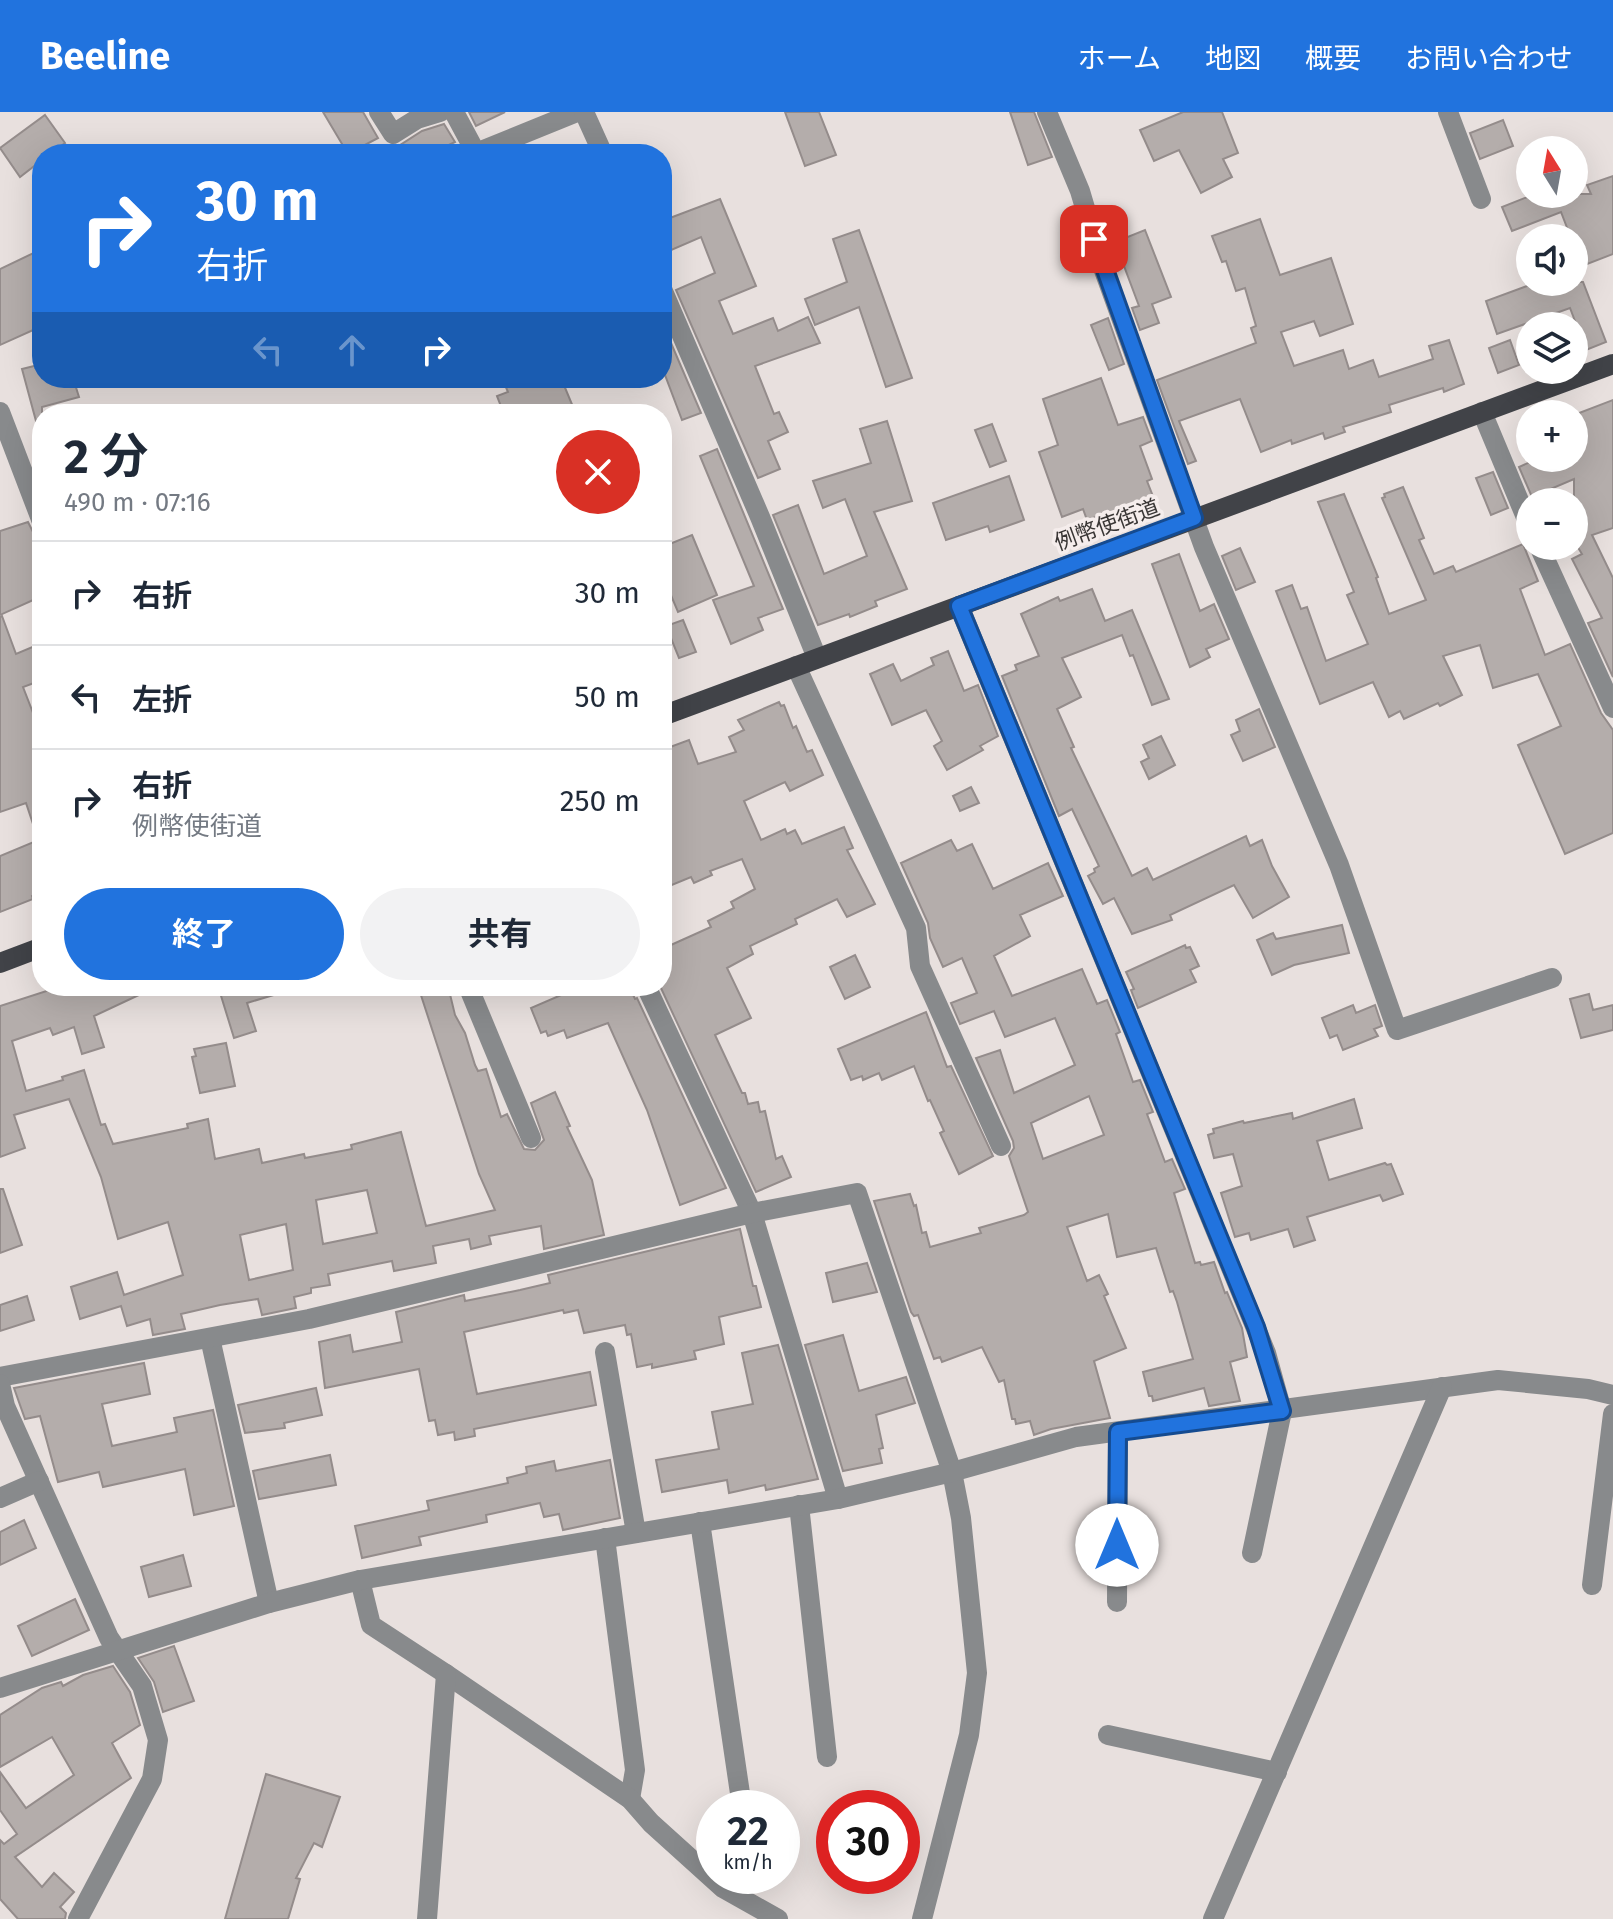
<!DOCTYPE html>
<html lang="ja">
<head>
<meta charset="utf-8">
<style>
  body { margin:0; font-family:"Fira Sans","Noto Sans JP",sans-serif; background:#f2f2f3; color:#1f2937; height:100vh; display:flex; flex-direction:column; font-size:30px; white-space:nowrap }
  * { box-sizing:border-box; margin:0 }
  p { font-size:26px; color:#747a83 }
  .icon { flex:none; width:44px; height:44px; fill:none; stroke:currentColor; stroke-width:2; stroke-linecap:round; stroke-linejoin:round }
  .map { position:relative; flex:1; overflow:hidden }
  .details { position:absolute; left:32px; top:292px; width:640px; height:592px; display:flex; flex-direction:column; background:#fff; border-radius:32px; box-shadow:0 8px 32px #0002 }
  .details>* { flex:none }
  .hud { position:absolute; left:32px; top:32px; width:640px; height:244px; border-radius:32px; box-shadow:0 8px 32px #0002; background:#2173de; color:#fff; overflow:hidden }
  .needle { width:52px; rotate:349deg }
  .tools { position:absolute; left:1516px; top:24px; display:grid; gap:16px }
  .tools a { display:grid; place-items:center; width:72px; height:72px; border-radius:50%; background:#fff; box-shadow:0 8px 32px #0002; font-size:40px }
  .speed { position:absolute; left:696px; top:1678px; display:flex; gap:16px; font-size:40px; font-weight:700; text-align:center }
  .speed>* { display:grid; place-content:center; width:104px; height:104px; border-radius:50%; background:#fff; box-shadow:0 8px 32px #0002; line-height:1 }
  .speed small { font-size:20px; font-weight:400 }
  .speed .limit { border:12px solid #d22; background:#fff; color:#111 }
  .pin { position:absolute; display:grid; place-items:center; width:68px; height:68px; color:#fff; margin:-34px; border-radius:16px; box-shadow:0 4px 12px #0006 }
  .me { position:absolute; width:88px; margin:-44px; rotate:0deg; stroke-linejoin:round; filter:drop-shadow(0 0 6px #0008) }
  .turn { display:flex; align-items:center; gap:28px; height:168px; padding:0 32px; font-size:36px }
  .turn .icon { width:104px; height:104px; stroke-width:2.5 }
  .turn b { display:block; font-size:56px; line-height:68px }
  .lanes { display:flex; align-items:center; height:76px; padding:0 32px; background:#0003; justify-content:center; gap:40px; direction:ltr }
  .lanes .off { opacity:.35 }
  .round { display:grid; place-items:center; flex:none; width:84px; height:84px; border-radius:42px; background:#f2f2f3 }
  .head { display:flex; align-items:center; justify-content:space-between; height:136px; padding:0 32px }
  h1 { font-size:48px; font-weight:700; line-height:60px }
  .button { display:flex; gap:16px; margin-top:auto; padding:16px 32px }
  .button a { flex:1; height:92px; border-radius:48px; background:#2173de; color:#fff; font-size:32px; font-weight:700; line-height:92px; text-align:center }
  .button a+a { background:#f2f2f3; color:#1f2937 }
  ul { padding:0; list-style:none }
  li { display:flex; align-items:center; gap:24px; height:104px; padding:0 32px; border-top:2px solid #e0e1e3 }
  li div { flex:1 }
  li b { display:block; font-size:30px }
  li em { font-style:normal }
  header { display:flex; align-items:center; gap:48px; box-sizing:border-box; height:112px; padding:0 40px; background:#2173de; color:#fff }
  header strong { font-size:38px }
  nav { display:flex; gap:44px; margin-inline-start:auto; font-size:28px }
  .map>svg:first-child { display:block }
  .building { fill:#b4adab; stroke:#948c8b; stroke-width:2; fill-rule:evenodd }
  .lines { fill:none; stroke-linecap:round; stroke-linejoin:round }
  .minor { stroke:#888a8c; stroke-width:20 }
  .major { stroke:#414348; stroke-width:20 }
  .route-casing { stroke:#154b90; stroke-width:20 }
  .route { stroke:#2173de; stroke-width:14 }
  .labels { text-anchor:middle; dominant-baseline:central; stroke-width:7; stroke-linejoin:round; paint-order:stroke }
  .street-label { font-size:22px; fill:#393635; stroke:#f5edec }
</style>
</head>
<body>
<header>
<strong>Beeline</strong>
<nav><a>ホーム</a><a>地図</a><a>概要</a><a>お問い合わせ</a></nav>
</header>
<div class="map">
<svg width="1613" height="1807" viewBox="0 0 1613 1807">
  <rect width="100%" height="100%" fill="#e8e0de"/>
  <!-- building -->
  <g class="building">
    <path d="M323,0H363L378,26L348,42Z"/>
    <path d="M469,0H505L476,14Z"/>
    <path d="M785,0H819L836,43L805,54Z"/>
    <path d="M1010,0H1034L1052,45L1028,53Z"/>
    <path d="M1183,0H1222L1238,41L1223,47L1232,65L1201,81L1179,38L1154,49L1140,18Z"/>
    <path d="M45,3L65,31L50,42H42V48L20,65L0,36Z"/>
    <path d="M1503,8L1513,34L1480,47L1470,21Z"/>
    <path d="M444,12L455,30L430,42H375L400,33L422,19Z"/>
    <path d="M1613,64V142L1582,154L1574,134V126H1571L1561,100L1512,119L1502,95L1535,82H1591L1587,73Z"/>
    <path d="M720,87L756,174L719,189L733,222L773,206L778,219L808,205L820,231L755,254L774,302L779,300L788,320L768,329L780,357L758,366L676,178L715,161L701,125L662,142V109Z"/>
    <path d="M1260,107L1280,163L1331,146L1353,212L1320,224L1314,209L1281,220L1294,254L1343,238L1349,257L1373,248L1379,265L1433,247L1429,234L1449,228L1464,272L1444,280L1443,276L1389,293L1391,300L1343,315L1345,320L1325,327L1323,321L1292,332L1291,328L1261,340L1240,287L1179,309L1196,349L1188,352L1157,268L1256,231L1251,216L1256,214L1245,176L1236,179L1226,149L1222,150L1212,124Z"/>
    <path d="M859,118L912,266L886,275L859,195L815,213L805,187L847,170L833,127Z"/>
    <path d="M1145,118L1171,185L1152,192L1159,211L1140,218L1132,196L1139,194L1115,130Z"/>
    <path d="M42,137V214L0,233V157Z"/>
    <path d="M1538,170H1583L1606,230L1586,238L1570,196L1497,222L1486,189Z"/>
    <path d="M1108,206L1124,252L1109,258L1091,213Z"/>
    <path d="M662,210L701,301L682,308L662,255Z"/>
    <path d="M1510,228L1519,253L1498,261L1489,236Z"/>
    <path d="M42,252V266H73L79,285L42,295V308L36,309L22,257Z"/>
    <path d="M502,266H561L576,302H504L497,284L508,280Z"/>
    <path d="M1101,266L1118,313L1143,305L1152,329L1140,334L1152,367L1147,369L1156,392L1137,400L1134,392L1087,408L1083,397L1062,405L1039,340L1058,333L1043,287Z"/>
    <path d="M1613,288V416L1592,423L1613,466V565L1588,511L1602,506L1572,447L1582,442L1574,429V367L1532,385L1519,355L1539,346H1574V303Z"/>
    <path d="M887,309L912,389L874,400L907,477L875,489L877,494L850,505L849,502L818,513L773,403L798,393L824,462L867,444L845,387L823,396L813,369L871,351L860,317Z"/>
    <path d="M992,312L1006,349L990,355L975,318Z"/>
    <path d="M717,337L783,497L758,506L763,518L731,532L713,488L754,474L700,344Z"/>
    <path d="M1493,360L1508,396L1491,403L1476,366Z"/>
    <path d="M1009,364L1024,408L990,420L988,414L946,428L933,391Z"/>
    <path d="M1403,375L1424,426L1419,428L1434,462L1453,454L1456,460L1523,432L1538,469L1520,477L1545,543L1570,532L1601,601L1613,618V721L1565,742L1518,633L1561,614L1538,562L1493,576L1480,533L1443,544L1462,583L1440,594L1438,591L1404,607L1400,599L1389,605L1373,570L1320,592L1276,479L1292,473L1301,497L1307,495L1326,549L1368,532L1347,483L1354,480L1318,390L1344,382L1378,465L1376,466L1389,502L1426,488L1382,386L1385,385L1384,382Z"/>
    <path d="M28,410L33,420L42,423V484L0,503V419Z"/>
    <path d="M692,423L717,483L678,500L662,462V435Z"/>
    <path d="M1240,436L1255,470L1236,478L1222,444Z"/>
    <path d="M1179,442L1200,499L1214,492L1229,527L1206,537L1210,545L1190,555L1152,452Z"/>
    <path d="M1092,477L1105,509L1132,498L1169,587L1152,593L1133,543L1130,544L1122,523L1062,546L1081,585L1057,597L1074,635L1071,636L1132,764L1147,756L1153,768L1246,724L1250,734L1262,728L1272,754L1289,785L1253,806L1234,773L1170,803L1172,808L1132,822L1114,786L1103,792L1088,764L1095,760L1094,757L1099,754L1072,697L1059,704L1002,564L1017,558L1015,553L1039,544L1021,502L1058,485L1060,489Z"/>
    <path d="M2,504L16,542L42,531V568L23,575L42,624V729L39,730L26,691L0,700V505Z"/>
    <path d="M683,508L696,540L679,546L666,514Z"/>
    <path d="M948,539L964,579L978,573L998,624L980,634L983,638L947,658L934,634L942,629L926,598L892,613L870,562L893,552L901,569L934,553L931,546Z"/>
    <path d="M779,590L781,594L784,593L793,616L796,614L807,640L812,638L823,663L790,679L785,670L744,689L761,728L785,717L787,722L795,718L802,732L844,715L853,736L847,738L875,792L847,805L837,787L795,807L797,812L750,834L753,842L727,856L751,906L715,923L742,981H745L748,992L758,990L760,1000L765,999L776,1047L782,1044L791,1065L756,1080L660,874L662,837L711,815L708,809L734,796L731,790L755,777L742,747L710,759L712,763L694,771L691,765L662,777V638L689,628L698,652L736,640L729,625L744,618L738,608Z"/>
    <path d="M1259,597L1275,635L1243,649L1231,623L1240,619L1236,608Z"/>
    <path d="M1161,624L1175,653L1149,667L1141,650L1149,646L1143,633Z"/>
    <path d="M971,675L979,691L960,699L953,684Z"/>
    <path d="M951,728L957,739L972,732L993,777L1048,751L1063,784L1020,803L1030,824L994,844L1012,884L1082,857L1097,892L1107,888L1120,920L1116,922L1133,970L1140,968L1153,1000L1147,1002L1165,1050L1172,1047L1185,1077L1174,1081L1195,1151L1200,1150L1201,1153L1214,1150L1225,1181L1227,1180L1242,1216L1247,1245L1230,1250L1240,1289L1209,1294L1204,1276L1153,1289L1152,1284H1149L1143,1260L1193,1247L1177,1190L1173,1179L1170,1180L1156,1136L1117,1145L1108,1102L1067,1115L1087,1169L1099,1163L1108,1182L1104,1184L1126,1236L1094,1249L1110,1306L1051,1317L1034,1323L1030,1309L1016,1312L1015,1307H1012L1004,1268L999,1270L982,1235L942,1250L940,1245L934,1247L918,1203L914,1204L911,1200L874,1089L910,1082L914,1094L916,1093L922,1121L926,1120L930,1135L981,1121L979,1116L1024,1103L1028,1100L1009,1044L1014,1036L1013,1029L976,946L1000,938L1014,981L1075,953L1055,906L1005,925L994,899L960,912L951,891L977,881L962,846L943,855L930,826L928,811L901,751ZM1089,984L1104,1023L1043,1047L1031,1011Z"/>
    <path d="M36,729L42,745V780L32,784L33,787L0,800V744Z"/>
    <path d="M1342,813L1349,841L1294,853L1272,863L1257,828L1273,821L1276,827Z"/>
    <path d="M1185,833L1186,836L1190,835L1199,854L1190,858L1196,870L1138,896L1131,878L1134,877L1126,860Z"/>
    <path d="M855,843L870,875L845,887L830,855Z"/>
    <path d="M62,874H158L94,904L104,935L82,942L74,915L53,923L50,916L12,929L26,979L63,968L62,965L84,958L101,1013L105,1012L113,1032L188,1016L187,1012L208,1007L215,1047L259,1037L262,1051L304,1042L305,1046L352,1037L351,1033L401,1020L426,1114L495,1098L479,1062L418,874H448L455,903L465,921L475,953L478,959L486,957L501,1005L507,1002L524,1037L535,1038L544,1028L531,991L555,980L570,1014L567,1015L592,1068L604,1123L544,1137L541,1114L489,1124L491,1132L471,1137L469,1127L433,1134L436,1151L394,1159L392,1149L328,1162L330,1173L311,1176V1181L294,1185L296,1196L262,1203L258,1187L220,1193L181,1202L185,1217L153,1223L150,1207L127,1214L121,1194L80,1207L71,1175L117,1160L124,1183L183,1163L168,1110L118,1127L101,1065L69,987L14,1003L25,1036L0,1045V894ZM367,1078L377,1121L323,1132L316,1088ZM286,1112L293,1158L249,1168L240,1123Z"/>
    <path d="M218,874H286L287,879L247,891L256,919L234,926Z"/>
    <path d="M582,874H629L635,887L637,886L726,1076L680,1093L647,998L608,911L567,926L564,918L548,924L546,919L541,921L531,896Z"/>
    <path d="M1589,882L1593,898L1613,893V918L1581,926L1570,887Z"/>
    <path d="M1353,893L1356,901L1375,893L1382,914L1374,917L1378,924L1343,938L1337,923L1330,926L1322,906Z"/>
    <path d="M926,900L947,955L951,954L993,1044L959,1062L940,1021L944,1019L930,988L928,989L914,954L882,968L879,961L863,968L862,964L851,968L838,937Z"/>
    <path d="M226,931L235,974L200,981L192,945L196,944L194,937Z"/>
    <path d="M1354,987L1362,1016L1317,1029L1329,1068L1385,1051L1387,1053L1391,1052L1403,1082L1383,1089L1380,1083L1307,1105L1315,1128L1294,1135L1288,1117L1251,1128L1249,1121L1235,1125L1221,1081L1242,1074L1233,1042L1214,1046L1208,1023L1214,1021L1213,1017L1243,1009L1244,1011L1292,1001L1293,1007Z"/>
    <path d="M0,1077H3L22,1133L0,1141Z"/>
    <path d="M740,1117L753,1174H756L761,1195L719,1205L724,1232L694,1239L696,1247L652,1256V1252L637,1255L631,1222L627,1223L625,1213L584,1221L578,1198L564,1201L563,1198L464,1220L477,1282L590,1260L596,1293L474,1317L475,1324L455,1328L454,1320L438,1323L435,1308L429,1309L419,1257L325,1276L319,1230L350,1223L353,1240L402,1230L396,1200L464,1183L465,1189L520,1178L550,1171L548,1163Z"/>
    <path d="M867,1151L877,1180L833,1190L826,1161Z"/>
    <path d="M27,1184L34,1208L0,1219V1193Z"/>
    <path d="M843,1223L859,1279L906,1265L915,1291L876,1303L883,1336L879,1337L882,1351L843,1359L805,1233Z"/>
    <path d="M778,1233L818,1367L766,1378L765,1373L729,1381L727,1368L662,1380L656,1348L719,1337L712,1300L753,1292L742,1241Z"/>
    <path d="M144,1251L150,1282L102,1292L112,1334L177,1320L174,1306L213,1298L234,1394L194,1403L185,1357L103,1375L99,1360L58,1370L40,1304L25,1307L14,1276Z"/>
    <path d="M316,1276L322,1303L284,1311L285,1316L245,1321L238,1293Z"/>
    <path d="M330,1343L336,1373L259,1387L253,1359Z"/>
    <path d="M610,1348L620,1406L563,1418L559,1402L544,1405L540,1391L486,1403L487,1410L419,1425L421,1433L362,1446L355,1414L429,1398L427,1389L508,1371L507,1366L527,1361L526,1355L554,1349L556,1359Z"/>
    <path d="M24,1408L36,1436L0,1453V1420Z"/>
    <path d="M183,1443L191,1474L149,1485L141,1455Z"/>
    <path d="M75,1487L89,1518L32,1544L18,1514Z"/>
    <path d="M174,1534L194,1589L163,1600L154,1570L138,1546Z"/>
    <path d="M113,1554L130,1580L140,1613L112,1631L131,1666L15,1745L42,1775L54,1761L74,1780L60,1795L66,1801L65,1807H18L0,1787V1728L4,1732L17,1722L0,1698V1660L26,1696L74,1663L52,1625L0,1655V1603L42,1576L61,1570L63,1574L83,1563Z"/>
    <path d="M266,1662L340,1685L322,1735L314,1731L296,1766L300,1767L288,1807H225Z"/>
  </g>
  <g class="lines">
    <!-- minor -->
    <g class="minor">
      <path d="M379,0L393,22L417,7L440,0"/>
      <path d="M454,0L476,41L577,0"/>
      <path d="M584,0L603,42"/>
      <path d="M1047,0L1080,79L1101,150L1204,435L1339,753L1397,918L1552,866"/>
      <path d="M1448,0L1481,87"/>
      <path d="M662,177L760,405L817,546"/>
      <path d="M0,300L42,410"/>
      <path d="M1482,300L1530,415"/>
      <path d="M1539,434L1613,596"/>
      <path d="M959,494L1266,1241L1282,1299L1252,1441"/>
      <path d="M796,554L916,816L920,854L1001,1034"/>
      <path d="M468,874L531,1026"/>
      <path d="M646,874L752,1101L838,1387"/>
      <path d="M210,1226L269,1491"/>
      <path d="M605,1240L636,1421"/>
      <path d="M0,1265L309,1207L752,1101L857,1081L952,1360L961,1406L977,1561L969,1623L922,1807"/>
      <path d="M0,1272L5,1294L109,1526L142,1574L158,1628L152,1667L78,1807"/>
      <path d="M0,1386L39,1369"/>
      <path d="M799,1393L827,1645"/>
      <path d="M700,1410L742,1695"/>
      <path d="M605,1426L635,1658L630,1687"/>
      <path d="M360,1468L371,1513L446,1562L630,1687L651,1711L723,1776L778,1807"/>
      <path d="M1592,1473L1613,1302"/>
      <path d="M1117,1490L1118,1320"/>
      <path d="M0,1576L269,1491L360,1468L838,1387L952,1360L1076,1325L1498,1268L1588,1277L1613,1283"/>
      <path d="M1108,1623L1277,1660"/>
      <path d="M427,1807L446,1562"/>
      <path d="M1213,1807L1442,1275"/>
    </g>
    <!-- major -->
    <g class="major">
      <path d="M662,604L1613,252"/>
      <path d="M0,851L42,835"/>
    </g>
  </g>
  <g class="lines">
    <defs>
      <path id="route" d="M1094,127L1194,406L959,494L1256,1215L1282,1299L1118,1320L1117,1433"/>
    </defs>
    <!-- route casing -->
    <use href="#route" class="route-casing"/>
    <!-- route -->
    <use href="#route" class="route"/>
  </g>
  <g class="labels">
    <!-- street labels -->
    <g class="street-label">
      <text transform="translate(1107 413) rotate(-20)">例幣使街道</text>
    </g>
  </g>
</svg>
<div class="tools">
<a><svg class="needle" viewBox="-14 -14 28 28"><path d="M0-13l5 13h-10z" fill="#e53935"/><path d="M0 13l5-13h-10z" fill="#747a83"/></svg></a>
<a><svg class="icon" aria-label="sound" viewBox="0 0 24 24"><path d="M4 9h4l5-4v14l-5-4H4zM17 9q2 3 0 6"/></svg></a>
<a><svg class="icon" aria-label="layers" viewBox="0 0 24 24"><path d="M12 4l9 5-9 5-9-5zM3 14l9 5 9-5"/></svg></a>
<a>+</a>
<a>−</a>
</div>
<div class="speed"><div>22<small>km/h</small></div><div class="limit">30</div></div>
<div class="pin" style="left:1094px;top:127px;background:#d93025"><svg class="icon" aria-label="arrive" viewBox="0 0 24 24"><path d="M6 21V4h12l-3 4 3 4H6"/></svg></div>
<svg class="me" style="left:1117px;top:1433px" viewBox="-20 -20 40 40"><circle r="19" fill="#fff"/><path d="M0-13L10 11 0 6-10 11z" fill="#2173de"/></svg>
<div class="hud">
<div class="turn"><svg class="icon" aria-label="right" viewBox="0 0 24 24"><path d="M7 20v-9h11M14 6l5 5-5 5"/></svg><div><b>30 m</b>右折</div></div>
<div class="lanes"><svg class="icon off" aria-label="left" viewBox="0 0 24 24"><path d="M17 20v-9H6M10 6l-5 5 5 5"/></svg><svg class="icon off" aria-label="ahead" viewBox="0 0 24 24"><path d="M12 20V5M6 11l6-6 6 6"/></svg><svg class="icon" aria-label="right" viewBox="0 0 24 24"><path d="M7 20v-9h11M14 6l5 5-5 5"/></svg></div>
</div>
<section class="details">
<div class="head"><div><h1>2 分</h1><p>490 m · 07:16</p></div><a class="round" style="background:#d93025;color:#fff"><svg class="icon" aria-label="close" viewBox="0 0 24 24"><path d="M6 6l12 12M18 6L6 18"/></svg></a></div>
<ul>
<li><svg class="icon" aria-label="right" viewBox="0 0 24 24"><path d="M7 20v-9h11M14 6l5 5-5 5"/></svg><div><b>右折</b></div><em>30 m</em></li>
<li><svg class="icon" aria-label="left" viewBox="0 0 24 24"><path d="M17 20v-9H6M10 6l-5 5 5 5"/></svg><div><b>左折</b></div><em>50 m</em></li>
<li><svg class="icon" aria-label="right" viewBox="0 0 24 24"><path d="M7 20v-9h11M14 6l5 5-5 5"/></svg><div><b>右折</b><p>例幣使街道</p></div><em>250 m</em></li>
</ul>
<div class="button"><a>終了</a><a>共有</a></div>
</section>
</div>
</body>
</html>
